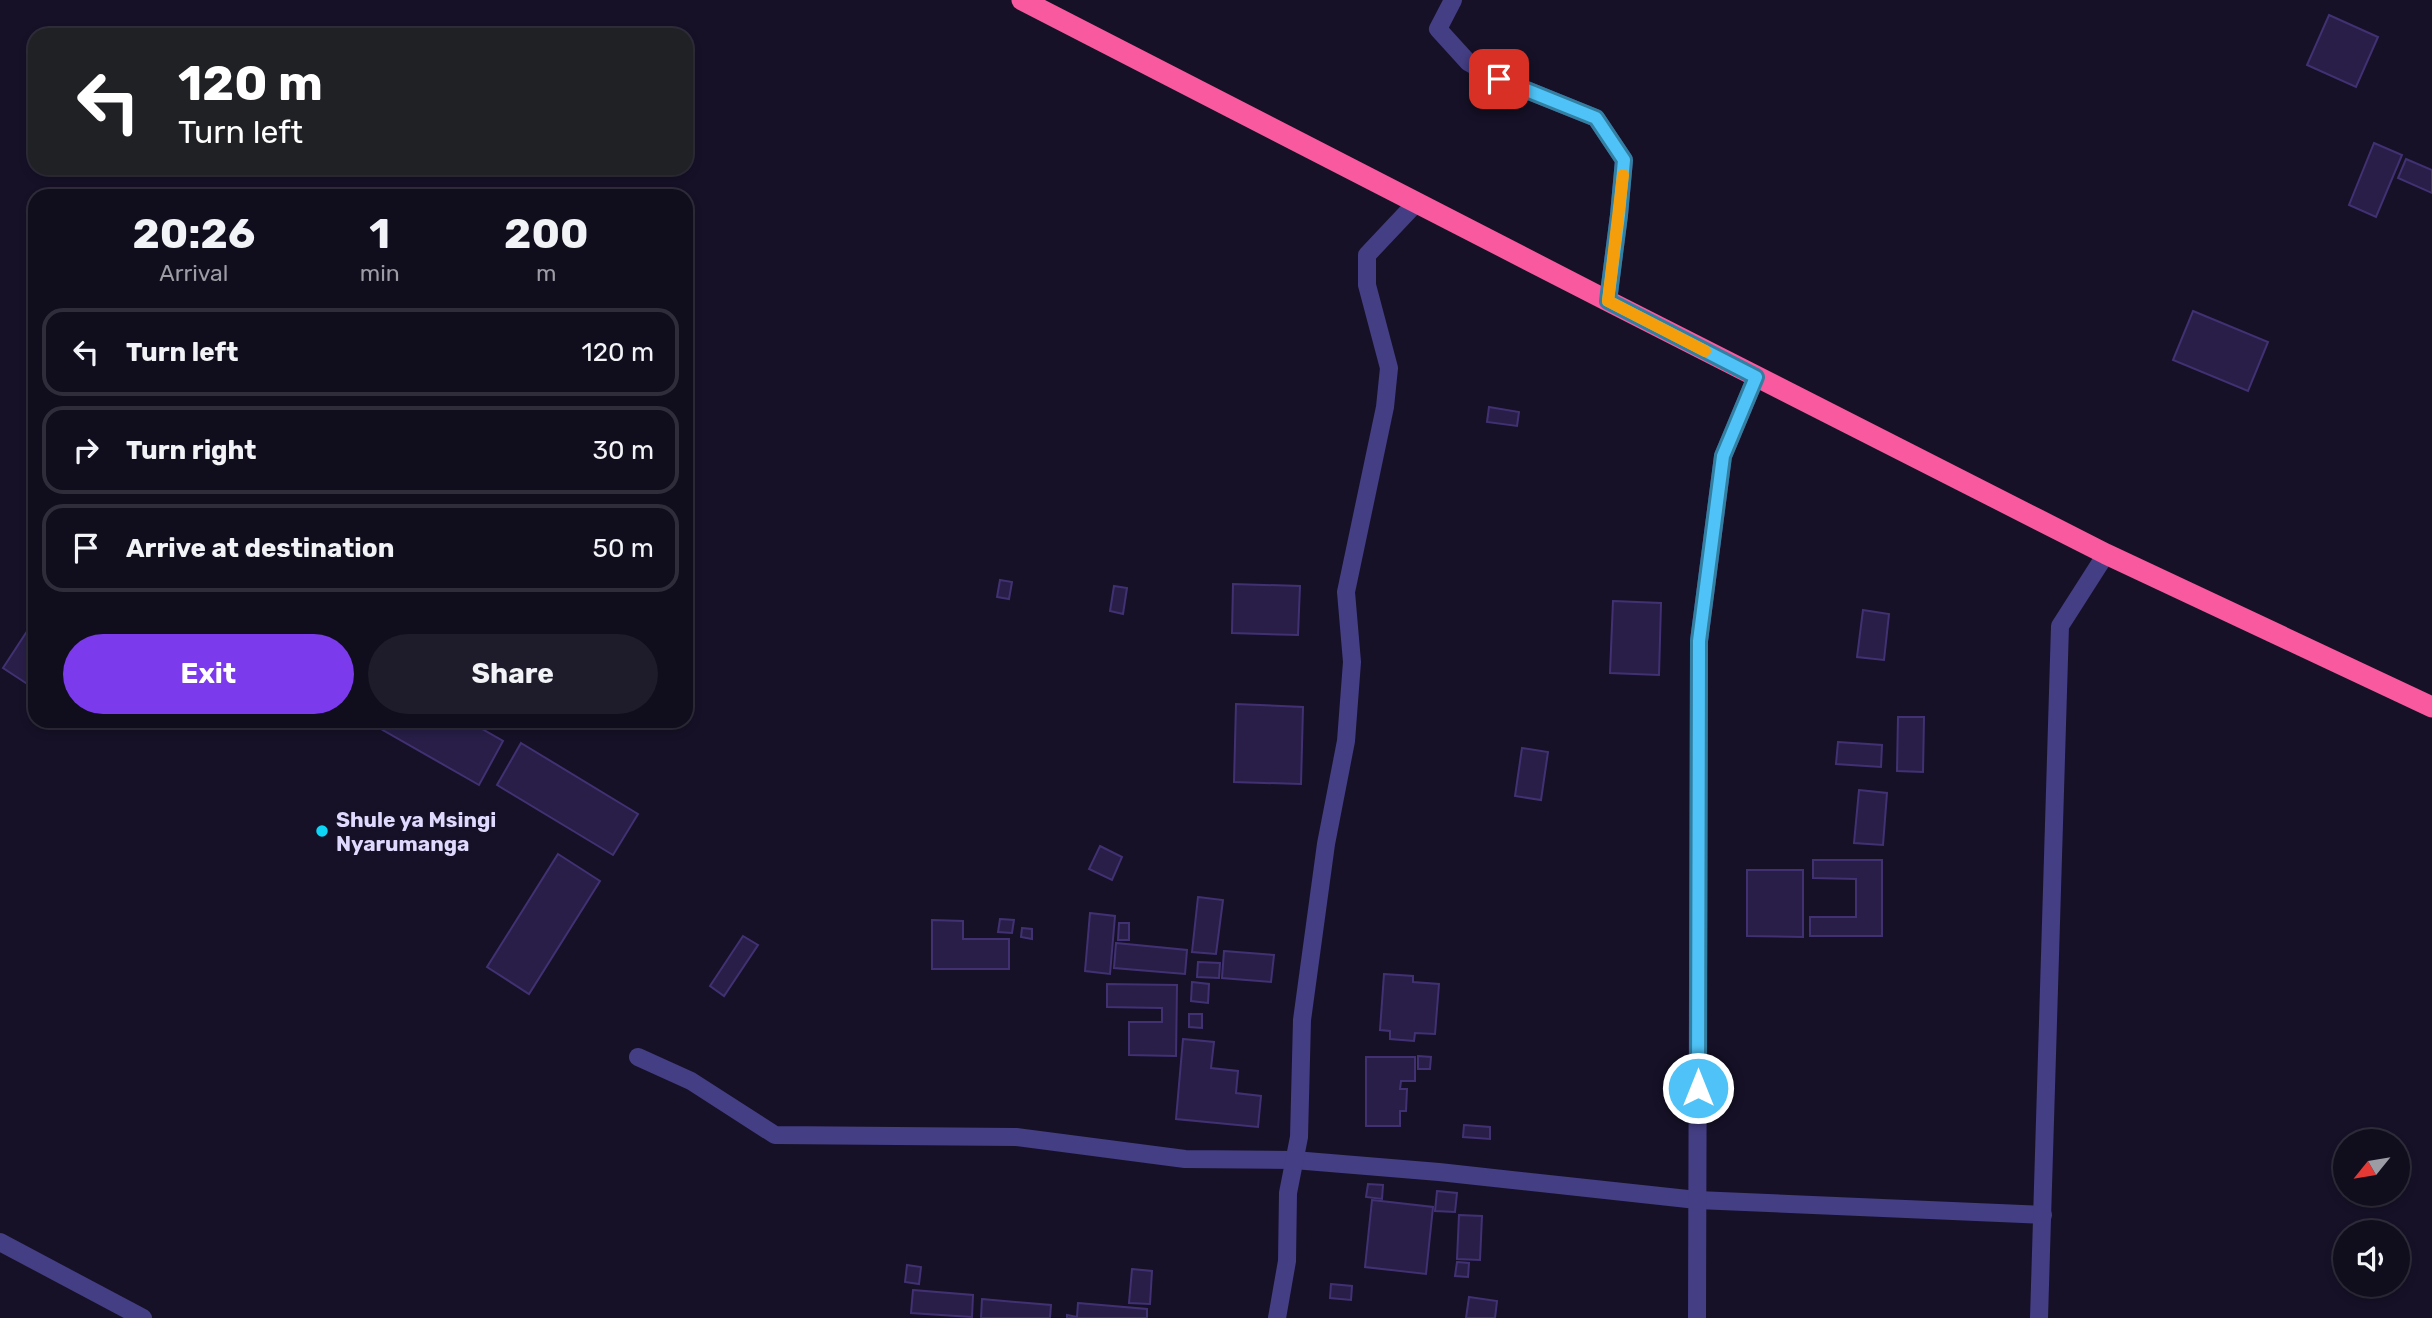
<!DOCTYPE html>
<html lang="en">
<head>
<meta charset="utf-8">
<style>
  body { margin:0; font-family:Rubik,sans-serif; background:#1e1b2a; color:#f1f3f6; height:100vh; display:flex; flex-direction:column; font-size:26px; white-space:nowrap }
  * { box-sizing:border-box; margin:0 }
  p { font-size:23px; color:#9c9ca4 }
  .icon { flex:none; width:38px; height:38px; fill:none; stroke:currentColor; stroke-width:2; stroke-linecap:round; stroke-linejoin:round }
  .map { position:relative; flex:1; overflow:hidden }
  .panel { position:absolute; left:28px; top:189px; width:665px; height:539px; display:flex; flex-direction:column; background:#100d1d; border-radius:21px; box-shadow:0 4px 10px #0003,0 0 0 2px #302d3b }
  .panel>* { flex:none }
  .top-card { position:absolute; left:28px; top:28px; width:665px; height:147px; border-radius:21px; box-shadow:0 4px 10px #0003,0 0 0 2px #302d3b; background:#202124; color:#fff; overflow:hidden }
  .needle { width:46px; rotate:240deg }
  .buttons { position:absolute; left:2333px; top:1129px; display:grid; gap:14px }
  .buttons a { display:grid; place-items:center; width:77px; height:77px; border-radius:50%; background:#100d1d; box-shadow:0 4px 10px #0003,0 0 0 2px #302d3b; font-size:35px }
  .pin { position:absolute; display:grid; place-items:center; width:60px; height:60px; color:#fff; margin:-30px; border-radius:14px; box-shadow:0 4px 10px #0006 }
  .me { position:absolute; width:77px; margin:-38px; rotate:0deg; stroke-linejoin:round; filter:drop-shadow(0 0 5px #0008) }
  .turn { display:flex; align-items:center; gap:24px; height:147px; padding:0 35px; font-size:32px }
  .turn .icon { width:91px; height:91px; stroke-width:2.5 }
  .turn b { display:block; font-size:49px; line-height:60px }
  .eta { display:flex; justify-content:space-evenly; align-items:center; height:119px; text-align:center }
  .eta b { font-size:42px; font-weight:700; line-height:49px }
  .button { display:flex; gap:14px; margin-top:auto; padding:14px 35px }
  .button a { flex:1; height:80px; border-radius:42px; background:#7c3aed; color:#fff; font-size:28px; font-weight:700; line-height:80px; text-align:center }
  .button a+a { background:#1e1b2a; color:#f1f3f6 }
  ul { padding:0; list-style:none }
  li { display:flex; align-items:center; gap:21px; height:88px; margin:0 14px 10px; padding:0 21px; border:4px solid #302d3b; border-radius:21px }
  li div { flex:1 }
  li b { display:block; font-size:26px }
  li em { font-style:normal }
  .map>svg:first-child { display:block }
  .building { fill:#281e48; stroke:#413173; stroke-width:2 }
  .lines { fill:none; stroke-linecap:round; stroke-linejoin:round }
  .minor { stroke:#443e84; stroke-width:18 }
  .highway { stroke:#f8599f; stroke-width:21 }
  .route-casing { stroke:#337fa1; stroke-width:18 }
  .route { stroke:#4fc3f7; stroke-width:12 }
  .slow { stroke:#f59e0b; stroke-width:12 }
  .poi-dot { fill:#0ed4f5; stroke:#161127; stroke-width:2.5 }
  .labels { text-anchor:middle; dominant-baseline:central; stroke-width:7; stroke-linejoin:round; paint-order:stroke }
  .poi-label { font-size:21px; font-weight:bold; fill:#dfd9fd; stroke:#161127; text-anchor:start }
</style>
</head>
<body>
<div class="map">
<svg width="2432" height="1318" viewBox="0 0 2432 1318">
  <rect width="100%" height="100%" fill="#161127"/>
  <!-- building -->
  <g class="building">
    <path d="M2329,15L2378,37L2356,87L2307,65Z"/>
    <path d="M2374,143L2402,155L2376,217L2349,205Z"/>
    <path d="M2406,159L2432,170V193L2398,178Z"/>
    <path d="M2193,311L2268,342L2248,391L2173,360Z"/>
    <path d="M1489,407L1519,412L1517,426L1487,422Z"/>
    <path d="M1000,580L1012,582L1009,599L997,597Z"/>
    <path d="M1233,584L1300,586L1298,635L1232,633Z"/>
    <path d="M1114,586L1127,588L1123,614L1110,611Z"/>
    <path d="M1613,601L1661,603L1659,675L1610,673Z"/>
    <path d="M1863,610L1889,614L1884,660L1857,657Z"/>
    <path d="M35,619V689L3,668Z"/>
    <path d="M1236,704L1303,707L1301,784L1234,782Z"/>
    <path d="M1898,717H1924L1923,772L1897,771Z"/>
    <path d="M367,721H468L503,741L479,785Z"/>
    <path d="M1838,742L1882,745L1881,767L1836,764Z"/>
    <path d="M521,743L638,814L613,855L497,785Z"/>
    <path d="M1522,748L1548,752L1541,800L1515,796Z"/>
    <path d="M1859,790L1887,793L1883,845L1854,843Z"/>
    <path d="M1100,846L1122,857L1112,880L1089,869Z"/>
    <path d="M558,854L600,881L529,994L487,967Z"/>
    <path d="M1813,860H1882V936H1810V917H1856V879L1813,878Z"/>
    <path d="M1747,870H1803V937L1747,936Z"/>
    <path d="M1198,897L1223,900L1216,954L1192,952Z"/>
    <path d="M1090,913L1115,916L1110,974L1085,971Z"/>
    <path d="M1000,919L1014,920L1012,933L998,932Z"/>
    <path d="M932,920L963,921V939H1009V969H932Z"/>
    <path d="M1119,923H1129V940H1118Z"/>
    <path d="M1022,928L1032,929V939L1021,937Z"/>
    <path d="M743,936L758,945L724,996L710,986Z"/>
    <path d="M1116,943L1187,950L1185,974L1114,968Z"/>
    <path d="M1224,951L1274,955L1271,982L1222,978Z"/>
    <path d="M1198,962L1220,963L1219,978L1197,977Z"/>
    <path d="M1384,974L1413,976V982L1439,984L1435,1034L1415,1033L1414,1041L1390,1039V1031L1380,1030Z"/>
    <path d="M1192,982L1209,984L1208,1003L1191,1001Z"/>
    <path d="M1107,984L1177,985L1176,1056L1129,1055V1022H1162V1008L1107,1007Z"/>
    <path d="M1189,1014H1202V1028L1189,1027Z"/>
    <path d="M1183,1039L1214,1042L1211,1068L1238,1071L1236,1093L1261,1096L1258,1127L1176,1119Z"/>
    <path d="M1418,1056L1431,1057L1430,1069H1418Z"/>
    <path d="M1366,1057H1415V1081H1401L1400,1089H1407L1406,1111H1400V1126H1366Z"/>
    <path d="M1464,1125L1490,1127V1139L1463,1137Z"/>
    <path d="M1368,1184L1383,1185L1382,1199L1366,1197Z"/>
    <path d="M1437,1191L1457,1193L1455,1212L1435,1211Z"/>
    <path d="M1372,1200L1433,1207L1426,1274L1365,1267Z"/>
    <path d="M1459,1215L1482,1216L1480,1260L1457,1259Z"/>
    <path d="M1457,1262L1469,1263L1468,1277L1455,1276Z"/>
    <path d="M907,1265L921,1267L919,1284L905,1282Z"/>
    <path d="M1132,1269L1152,1271L1150,1304L1129,1303Z"/>
    <path d="M1331,1284L1352,1286L1351,1300L1330,1298Z"/>
    <path d="M913,1290L973,1295L972,1317L911,1313Z"/>
    <path d="M1469,1297L1497,1301L1495,1318H1466Z"/>
    <path d="M982,1299L1051,1305L1050,1318H981Z"/>
    <path d="M1078,1303L1147,1309V1318H1067V1315L1077,1317Z"/>
  </g>
  <g class="lines">
    <!-- minor -->
    <g class="minor">
      <path d="M1453,0L1438,29L1468,62L1499,79L1596,118L1624,160L1619,215L1608,301"/>
      <path d="M638,1057L691,1081L775,1135L1016,1137L1185,1159L1294,1160L1439,1172L1697,1200L2043,1215"/>
      <path d="M0,1242L143,1318"/>
      <path d="M1277,1318L1287,1261L1288,1193L1299,1137L1302,1020L1326,844L1346,741L1352,662L1346,592L1385,407L1389,368L1367,285V255L1416,203"/>
      <path d="M1697,1318L1699,641L1723,456L1756,377"/>
      <path d="M2039,1318L2060,626L2106,554"/>
    </g>
    <!-- highway -->
    <path class="highway" d="M1022,0L1608,301L2106,554L2432,707"/>
  </g>
  <g class="lines">
    <defs>
      <path id="route" d="M1499,79L1596,118L1624,160L1619,215L1608,301L1756,377L1723,456L1699,641L1698,1088"/>
    </defs>
    <!-- route casing -->
    <use href="#route" class="route-casing"/>
    <!-- route -->
    <use href="#route" class="route"/>
    <!-- slow -->
    <path class="slow" d="M1623,175L1608,301L1705,351"/>
  </g>
  <!-- markers -->
  <circle class="poi-dot" cx="322" cy="831" r="7"/>
  <g class="labels">
    <!-- poi labels -->
    <g class="poi-label">
      <text x="336" y="819">Shule ya Msingi<tspan x="336" dy="24">Nyarumanga</tspan></text>
    </g>
  </g>
</svg>
<div class="buttons">
<a><svg class="needle" viewBox="-14 -14 28 28"><path d="M0-13l5 13h-10z" fill="#e53935"/><path d="M0 13l5-13h-10z" fill="#9c9ca4"/></svg></a>
<a><svg class="icon" aria-label="sound" viewBox="0 0 24 24"><path d="M4 9h4l5-4v14l-5-4H4zM17 9q2 3 0 6"/></svg></a>
</div>
<div class="pin" style="left:1499px;top:79px;background:#d93025"><svg class="icon" aria-label="arrive" viewBox="0 0 24 24"><path d="M6 21V4h12l-3 4 3 4H6"/></svg></div>
<svg class="me" style="left:1698px;top:1088px" viewBox="-20 -20 40 40"><circle r="17" fill="#4fc3f7" stroke="#fff" stroke-width="3"/><path d="M0-11L8 9 0 5-8 9z" fill="#fff"/></svg>
<div class="top-card">
<div class="turn"><svg class="icon" aria-label="left" viewBox="0 0 24 24"><path d="M17 20v-9H6M10 6l-5 5 5 5"/></svg><div><b>120 m</b>Turn left</div></div>
</div>
<section class="panel">
<div class="eta">
<div><b>20:26</b><p>Arrival</p></div>
<div><b>1</b><p>min</p></div>
<div><b>200</b><p>m</p></div>
</div>
<ul>
<li><svg class="icon" aria-label="left" viewBox="0 0 24 24"><path d="M17 20v-9H6M10 6l-5 5 5 5"/></svg><div><b>Turn left</b></div><em>120 m</em></li>
<li><svg class="icon" aria-label="right" viewBox="0 0 24 24"><path d="M7 20v-9h11M14 6l5 5-5 5"/></svg><div><b>Turn right</b></div><em>30 m</em></li>
<li><svg class="icon" aria-label="arrive" viewBox="0 0 24 24"><path d="M6 21V4h12l-3 4 3 4H6"/></svg><div><b>Arrive at destination</b></div><em>50 m</em></li>
</ul>
<div class="button"><a>Exit</a><a>Share</a></div>
</section>
</div>
</body>
</html>
